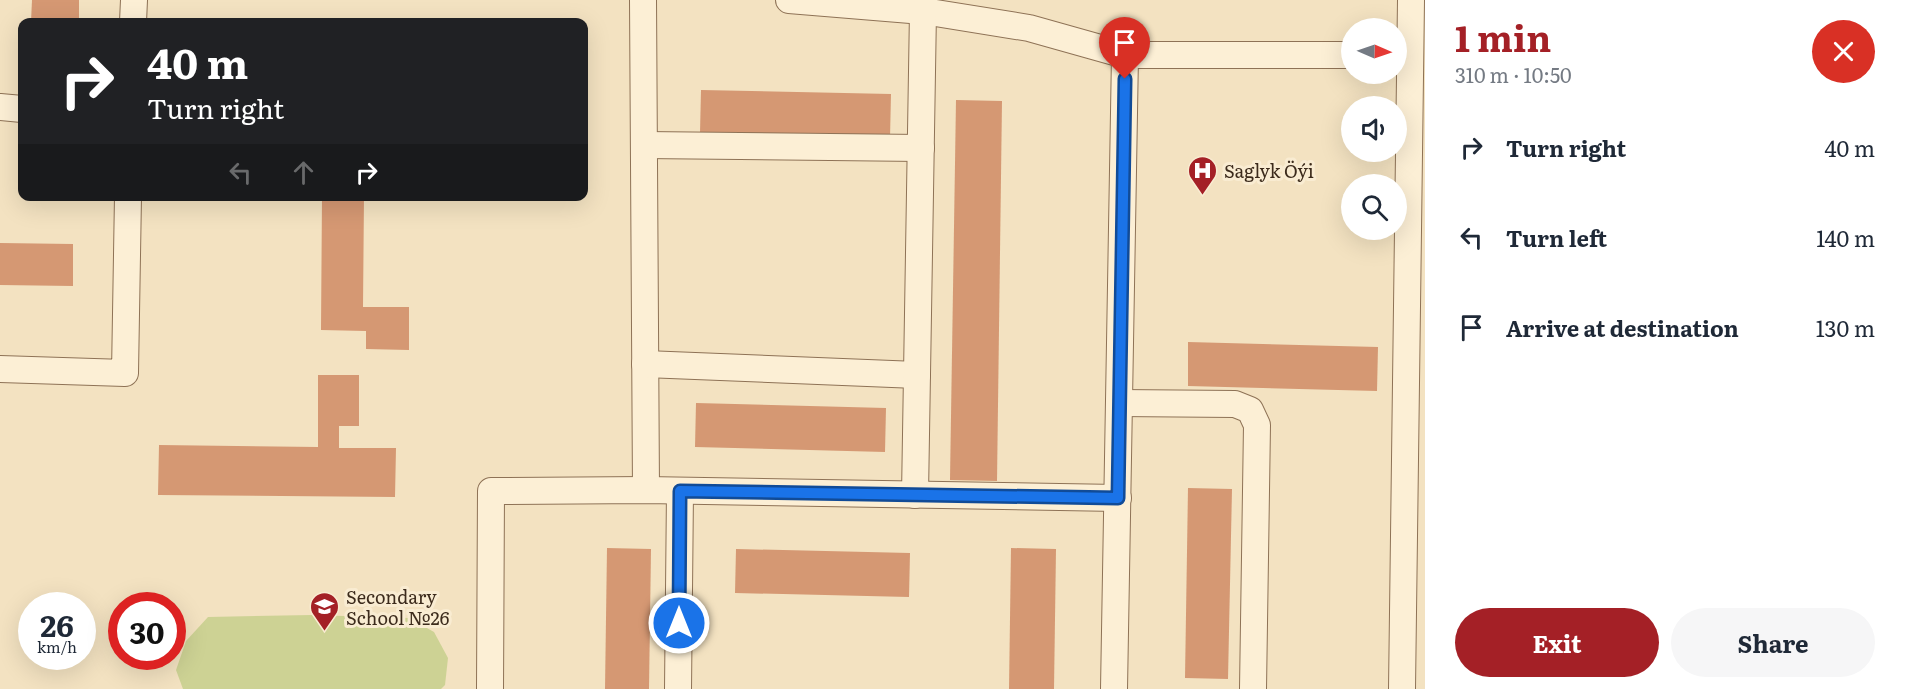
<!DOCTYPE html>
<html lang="en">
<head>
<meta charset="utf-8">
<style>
  body { margin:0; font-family:Literata,serif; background:#f6f6f7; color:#1f2937; height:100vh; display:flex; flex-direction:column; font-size:22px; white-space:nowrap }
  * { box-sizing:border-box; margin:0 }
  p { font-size:20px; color:#747a83 }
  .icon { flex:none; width:33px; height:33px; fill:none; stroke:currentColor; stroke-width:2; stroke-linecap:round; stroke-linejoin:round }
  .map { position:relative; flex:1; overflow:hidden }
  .drawer { display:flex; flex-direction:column; background:#fff; width:480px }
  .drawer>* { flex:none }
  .guide { position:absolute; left:18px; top:18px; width:570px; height:183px; border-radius:12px; box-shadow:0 6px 24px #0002; background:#202124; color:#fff; overflow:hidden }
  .needle { width:39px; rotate:92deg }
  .tools { position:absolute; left:1341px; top:18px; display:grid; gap:12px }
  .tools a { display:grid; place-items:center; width:66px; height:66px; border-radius:50%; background:#fff; box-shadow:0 6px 24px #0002; font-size:30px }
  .speed { position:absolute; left:18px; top:592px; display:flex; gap:12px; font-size:30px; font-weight:700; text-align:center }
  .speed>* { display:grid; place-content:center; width:78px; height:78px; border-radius:50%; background:#fff; box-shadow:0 6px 24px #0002; line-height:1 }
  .speed small { font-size:15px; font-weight:400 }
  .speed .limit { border:9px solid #d22; background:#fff; color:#111 }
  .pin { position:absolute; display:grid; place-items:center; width:51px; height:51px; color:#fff; margin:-62px -26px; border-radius:50% 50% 50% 0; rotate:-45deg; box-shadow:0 0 6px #0007 }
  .pin .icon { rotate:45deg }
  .me { position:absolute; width:66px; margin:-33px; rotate:0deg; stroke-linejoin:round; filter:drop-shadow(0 0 4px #0008) }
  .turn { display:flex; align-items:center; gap:21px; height:126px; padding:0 30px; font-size:27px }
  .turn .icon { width:78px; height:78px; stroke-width:2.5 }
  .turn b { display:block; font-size:42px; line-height:51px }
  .lanes { display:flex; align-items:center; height:57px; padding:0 30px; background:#0003; justify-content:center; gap:30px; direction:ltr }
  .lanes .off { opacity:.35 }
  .round { display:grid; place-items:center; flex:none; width:63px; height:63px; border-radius:32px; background:#f6f6f7 }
  .overview { display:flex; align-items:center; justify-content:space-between; height:102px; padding:0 30px }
  h1 { font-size:36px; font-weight:700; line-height:45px; color:#a42026 }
  .cta { display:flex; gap:12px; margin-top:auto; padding:12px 30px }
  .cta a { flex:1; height:69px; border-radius:36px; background:#a42026; color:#fff; font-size:24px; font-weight:700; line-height:69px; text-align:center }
  .cta a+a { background:#f6f6f7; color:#1f2937 }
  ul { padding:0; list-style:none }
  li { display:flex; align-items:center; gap:18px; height:90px; padding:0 30px }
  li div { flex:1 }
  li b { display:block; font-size:22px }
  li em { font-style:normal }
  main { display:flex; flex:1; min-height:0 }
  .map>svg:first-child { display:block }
  .green { fill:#cdd294 }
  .building { fill:#d59873 }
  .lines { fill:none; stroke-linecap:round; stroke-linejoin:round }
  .minor-casing { stroke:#8e7256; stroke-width:28 }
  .minor { stroke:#fcefd5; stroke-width:26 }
  .route-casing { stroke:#114b97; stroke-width:15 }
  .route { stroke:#1a73e8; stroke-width:10 }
  .labels { text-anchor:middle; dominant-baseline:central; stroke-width:6; stroke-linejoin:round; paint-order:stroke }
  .poi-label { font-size:18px; fill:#3c2b1c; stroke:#f9ecd2; text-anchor:start }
</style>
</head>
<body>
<main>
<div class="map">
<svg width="1425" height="689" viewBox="0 0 1425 689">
  <rect width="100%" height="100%" fill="#f3e2c1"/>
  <!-- green -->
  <path class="green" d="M312,615L409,618L434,632L448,658L445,685L441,689H183L176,670L186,641L208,617Z"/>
  <!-- building -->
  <g class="building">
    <path d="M32,0H79V22H31Z"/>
    <path d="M701,90L891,94L890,138L700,133Z"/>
    <path d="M956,100L1002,101L997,481L950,480Z"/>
    <path d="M322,196H364L363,307H409V350L366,349V331L321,330Z"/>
    <path d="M0,243L73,244V286L0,285Z"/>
    <path d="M1188,342L1378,347L1377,391L1188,386Z"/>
    <path d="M318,375H359V426H339V448H396L395,497L158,495L159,445L318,447Z"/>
    <path d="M696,403L886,408L885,452L695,447Z"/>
    <path d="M1188,488L1232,489L1228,679L1185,678Z"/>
    <path d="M607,548L651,549L649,689H605Z"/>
    <path d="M1011,548L1056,549L1054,689H1009Z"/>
    <path d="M736,549L910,553L909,597L735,593Z"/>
  </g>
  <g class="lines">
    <defs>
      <g id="minor">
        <path d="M643,0L646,490"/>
        <path d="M789,0L923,11L1029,28L1125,55"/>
        <path d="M133,22L134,0"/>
        <path d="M0,107L22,109"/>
        <path d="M644,145L921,148"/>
        <path d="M645,364L917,375"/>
        <path d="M0,369L125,373L128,196"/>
        <path d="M1119,403L1235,404L1250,410L1257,425L1253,689"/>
        <path d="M915,495L923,11"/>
        <path d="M490,689L491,491L646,490L1118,498"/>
        <path d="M678,689L680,491"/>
        <path d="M1114,689L1125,55H1352"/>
        <path d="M1402,689L1411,0"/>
      </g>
    </defs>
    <!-- minor casing -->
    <use href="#minor" class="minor-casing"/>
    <!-- minor -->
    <use href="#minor" class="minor"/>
  </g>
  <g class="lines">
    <defs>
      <path id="route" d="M679,623L680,491L1118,498L1125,79"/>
    </defs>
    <!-- route casing -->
    <use href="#route" class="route-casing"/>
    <!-- route -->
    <use href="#route" class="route"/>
  </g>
  <!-- icons -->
  <defs>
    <symbol id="hospital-pin" viewBox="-11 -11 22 30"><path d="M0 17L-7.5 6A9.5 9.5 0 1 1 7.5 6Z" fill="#a42026" stroke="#f9ecd2"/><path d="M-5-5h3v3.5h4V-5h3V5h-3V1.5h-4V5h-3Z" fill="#fff"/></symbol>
    <symbol id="school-pin" viewBox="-11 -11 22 30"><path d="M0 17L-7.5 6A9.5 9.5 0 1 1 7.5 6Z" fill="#a42026" stroke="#f9ecd2"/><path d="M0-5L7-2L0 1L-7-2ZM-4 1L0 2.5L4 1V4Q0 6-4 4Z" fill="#fff"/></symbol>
  </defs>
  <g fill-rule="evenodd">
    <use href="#hospital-pin" x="1186" y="154" width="33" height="45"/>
    <use href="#school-pin" x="308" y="590" width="33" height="45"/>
  </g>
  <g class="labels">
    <!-- poi labels -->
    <g class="poi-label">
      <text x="1224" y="170">Saglyk Öýi</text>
      <text x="346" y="596">Secondary<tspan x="346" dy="21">School №26</tspan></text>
    </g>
  </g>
</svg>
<div class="tools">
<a><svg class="needle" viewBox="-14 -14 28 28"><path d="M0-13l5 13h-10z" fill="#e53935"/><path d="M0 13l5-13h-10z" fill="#747a83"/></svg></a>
<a><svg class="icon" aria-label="sound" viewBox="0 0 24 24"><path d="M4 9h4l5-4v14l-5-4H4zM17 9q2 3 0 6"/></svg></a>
<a><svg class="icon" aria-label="search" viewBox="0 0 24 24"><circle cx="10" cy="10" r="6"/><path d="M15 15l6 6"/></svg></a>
</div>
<div class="speed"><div>26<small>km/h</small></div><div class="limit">30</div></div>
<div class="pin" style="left:1125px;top:79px;background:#d93025"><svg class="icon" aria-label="arrive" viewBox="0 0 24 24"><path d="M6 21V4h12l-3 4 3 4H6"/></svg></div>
<svg class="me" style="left:679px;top:623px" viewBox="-20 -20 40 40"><circle r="17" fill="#1a73e8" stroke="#fff" stroke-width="3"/><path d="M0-11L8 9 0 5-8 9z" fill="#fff"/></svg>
<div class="guide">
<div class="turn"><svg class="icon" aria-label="right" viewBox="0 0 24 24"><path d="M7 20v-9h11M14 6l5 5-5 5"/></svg><div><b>40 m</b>Turn right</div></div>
<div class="lanes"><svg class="icon off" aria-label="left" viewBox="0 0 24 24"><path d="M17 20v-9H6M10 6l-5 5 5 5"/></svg><svg class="icon off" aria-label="ahead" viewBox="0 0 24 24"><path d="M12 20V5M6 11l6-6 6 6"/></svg><svg class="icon" aria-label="right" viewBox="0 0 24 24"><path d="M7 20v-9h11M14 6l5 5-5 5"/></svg></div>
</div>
</div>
<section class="drawer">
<div class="overview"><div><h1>1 min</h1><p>310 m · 10:50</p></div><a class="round" style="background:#d93025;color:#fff"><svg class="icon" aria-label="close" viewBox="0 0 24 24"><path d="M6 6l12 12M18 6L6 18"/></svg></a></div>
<ul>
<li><svg class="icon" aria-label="right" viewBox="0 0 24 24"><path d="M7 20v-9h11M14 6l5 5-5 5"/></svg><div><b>Turn right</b></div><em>40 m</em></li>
<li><svg class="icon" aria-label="left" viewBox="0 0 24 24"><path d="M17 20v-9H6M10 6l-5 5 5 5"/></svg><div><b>Turn left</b></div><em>140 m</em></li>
<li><svg class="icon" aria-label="arrive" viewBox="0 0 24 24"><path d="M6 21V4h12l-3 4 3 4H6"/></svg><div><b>Arrive at destination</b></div><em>130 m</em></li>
</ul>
<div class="cta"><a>Exit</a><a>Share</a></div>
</section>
</main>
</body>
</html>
